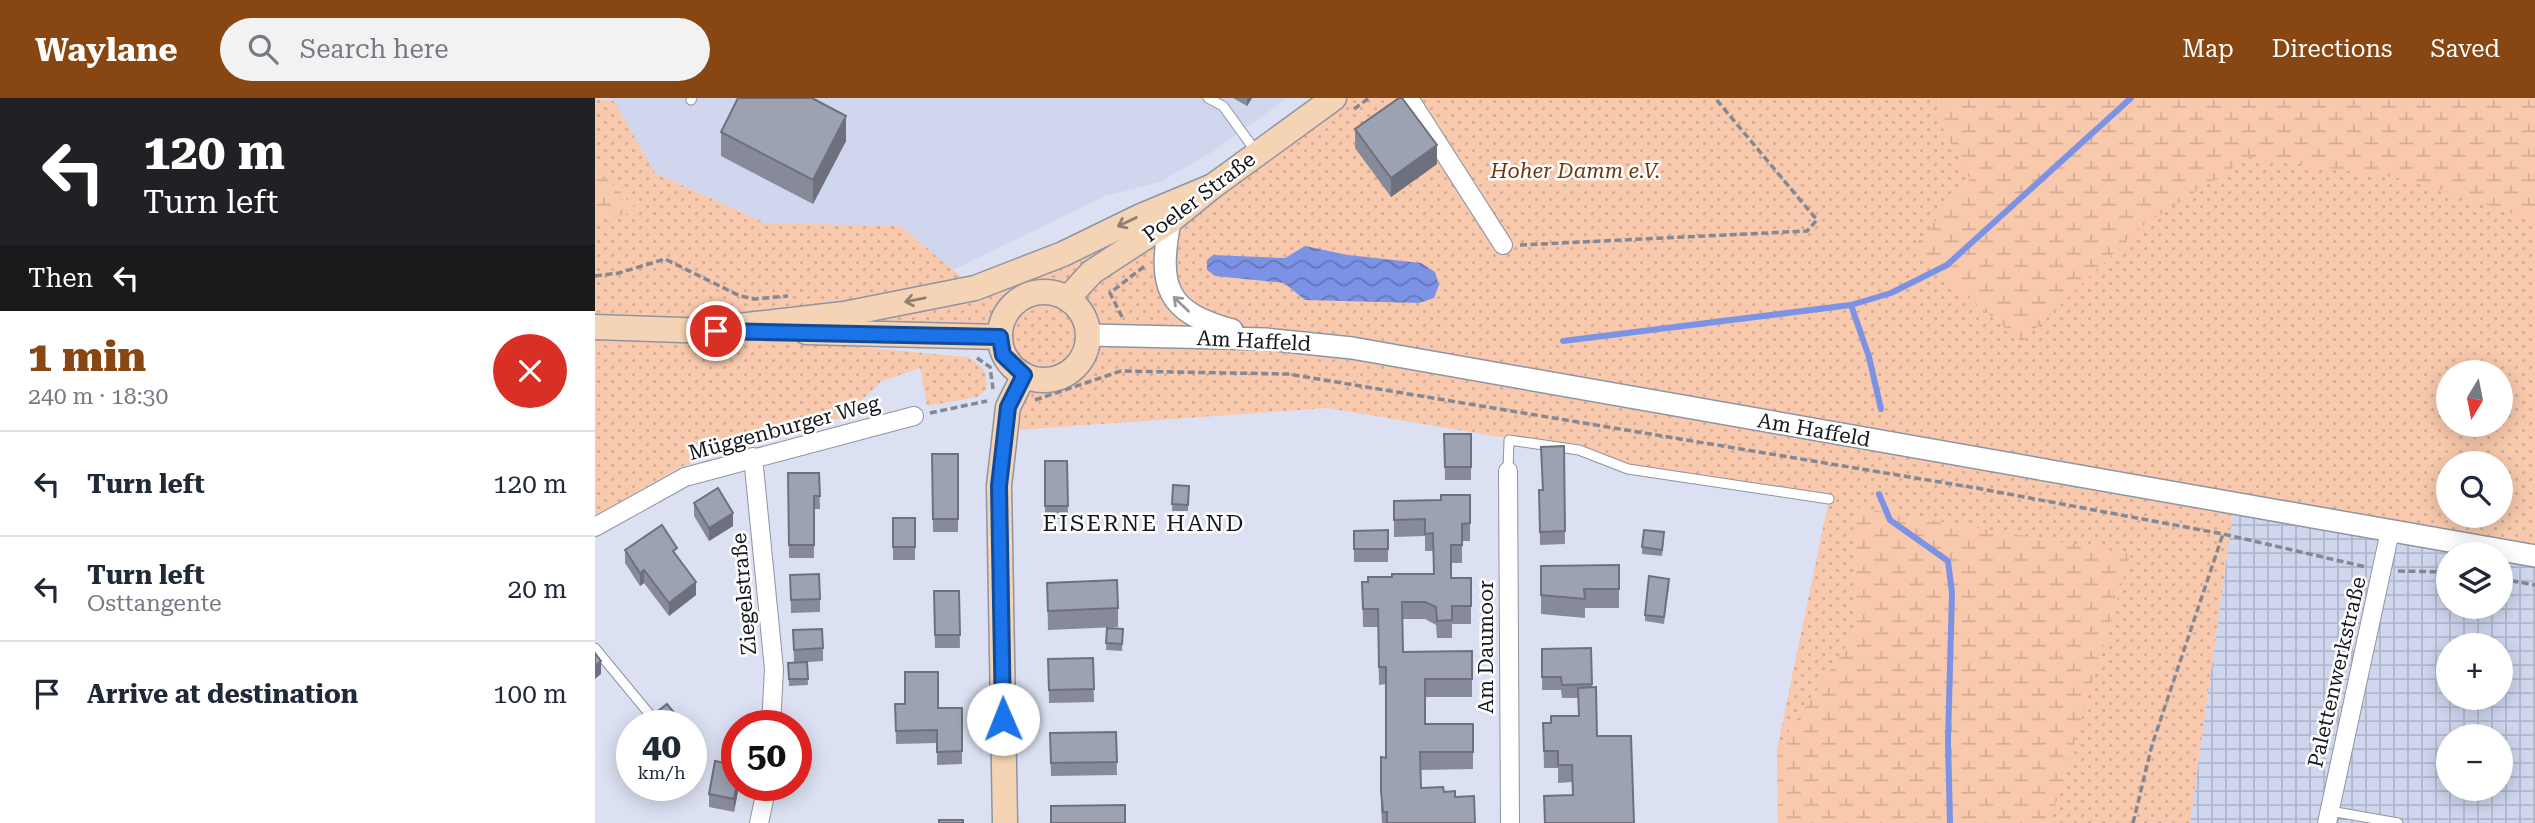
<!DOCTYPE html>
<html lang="en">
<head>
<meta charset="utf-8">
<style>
  body { margin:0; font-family:"Roboto Serif",serif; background:#f2f2f3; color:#1f2937; height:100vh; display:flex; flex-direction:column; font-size:26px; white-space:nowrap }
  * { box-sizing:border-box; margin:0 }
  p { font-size:23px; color:#747a83 }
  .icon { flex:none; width:38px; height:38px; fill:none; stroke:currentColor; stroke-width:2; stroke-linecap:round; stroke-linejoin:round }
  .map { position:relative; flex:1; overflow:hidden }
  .details { display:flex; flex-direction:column; background:#fff; width:595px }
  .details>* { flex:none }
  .guide { background:#202124; color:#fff; overflow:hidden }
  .needle { width:46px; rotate:190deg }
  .buttons { position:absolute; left:1841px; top:262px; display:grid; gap:14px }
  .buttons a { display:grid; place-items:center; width:77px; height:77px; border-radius:50%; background:#fff; box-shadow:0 4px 18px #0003; font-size:35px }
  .speed { position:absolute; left:21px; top:612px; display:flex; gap:14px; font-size:35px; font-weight:700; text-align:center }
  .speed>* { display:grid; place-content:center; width:91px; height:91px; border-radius:50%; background:#fff; box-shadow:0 4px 18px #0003; line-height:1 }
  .speed small { font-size:18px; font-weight:400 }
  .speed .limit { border:10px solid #d22; background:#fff; color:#111 }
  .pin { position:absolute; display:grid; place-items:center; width:60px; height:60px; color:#fff; margin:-30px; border:4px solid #fff; border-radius:50%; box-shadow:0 2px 7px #0007 }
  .me { position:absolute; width:77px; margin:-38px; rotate:359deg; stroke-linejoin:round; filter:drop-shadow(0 0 5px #0008) }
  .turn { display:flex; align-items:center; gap:24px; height:147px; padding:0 28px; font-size:32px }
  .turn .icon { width:91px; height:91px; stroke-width:2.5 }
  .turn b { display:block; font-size:49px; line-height:60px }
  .then { display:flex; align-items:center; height:66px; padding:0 28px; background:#0003; gap:14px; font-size:26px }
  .round { display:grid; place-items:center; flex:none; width:74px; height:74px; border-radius:37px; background:#f2f2f3 }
  .head { display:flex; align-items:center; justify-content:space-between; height:119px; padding:0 28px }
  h1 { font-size:42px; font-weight:800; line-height:52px; color:#884613 }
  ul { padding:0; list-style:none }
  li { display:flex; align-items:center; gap:21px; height:105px; padding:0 28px; border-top:2px solid #e0e1e3 }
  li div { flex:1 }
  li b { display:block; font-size:26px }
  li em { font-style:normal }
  header { display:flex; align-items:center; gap:42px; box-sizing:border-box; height:98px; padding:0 35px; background:#884613; color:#fff }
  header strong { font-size:33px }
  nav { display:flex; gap:38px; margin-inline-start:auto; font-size:24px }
  .search { width:490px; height:63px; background:#f2f2f3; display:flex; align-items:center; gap:18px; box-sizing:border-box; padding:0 24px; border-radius:38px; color:#747a83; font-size:26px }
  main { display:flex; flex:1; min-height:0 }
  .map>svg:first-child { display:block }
  .built { fill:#cfd6ee }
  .industrial { fill:url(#industrial-grid); fill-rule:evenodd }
  .grass { fill:url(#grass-dots); fill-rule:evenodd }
  .wetland { fill:url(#wetland-marsh) }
  .water { fill:url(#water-waves) }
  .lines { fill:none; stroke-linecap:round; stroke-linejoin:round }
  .stream { stroke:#7c92e5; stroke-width:6 }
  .service-casing { stroke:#8f94a3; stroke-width:11 }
  .minor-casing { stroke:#8f94a3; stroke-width:20 }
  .tertiary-casing { stroke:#8f94a3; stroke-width:24 }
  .secondary-casing { stroke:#8f94a3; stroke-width:27 }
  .path { stroke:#848894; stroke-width:3.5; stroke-dasharray:7 3.5; stroke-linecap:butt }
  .service { stroke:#fff; stroke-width:9 }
  .minor { stroke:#fff; stroke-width:18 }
  .tertiary { stroke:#fff; stroke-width:21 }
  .secondary { stroke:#f4d4b4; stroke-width:24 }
  .wall { fill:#878b99 }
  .shaded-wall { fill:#6e717d }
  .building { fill:#9da2b2; stroke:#6e717d; stroke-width:2 }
  .oneway { stroke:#907f70 }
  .oneway2 { stroke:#969799 }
  .route-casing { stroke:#114b97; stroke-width:18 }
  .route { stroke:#1a73e8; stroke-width:12 }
  .labels { text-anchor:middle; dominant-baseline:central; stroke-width:5; stroke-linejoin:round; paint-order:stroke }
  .park-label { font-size:21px; font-style:italic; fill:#6e370c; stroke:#fff }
  .street-label { font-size:21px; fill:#15171d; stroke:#fff }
  .neighbourhood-label { font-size:23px; letter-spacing:2px; fill:#15171d; stroke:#fff }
</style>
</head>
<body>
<header>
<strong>Waylane</strong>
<div class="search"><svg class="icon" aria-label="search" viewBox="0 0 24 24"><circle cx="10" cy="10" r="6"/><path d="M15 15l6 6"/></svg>Search here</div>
<nav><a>Map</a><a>Directions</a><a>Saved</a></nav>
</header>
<main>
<section class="details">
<div class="guide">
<div class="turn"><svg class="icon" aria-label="left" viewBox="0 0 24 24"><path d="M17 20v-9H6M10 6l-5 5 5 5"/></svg><div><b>120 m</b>Turn left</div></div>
<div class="then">Then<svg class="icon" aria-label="left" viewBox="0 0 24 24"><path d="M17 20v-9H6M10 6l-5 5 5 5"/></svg></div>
</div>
<div class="head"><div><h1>1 min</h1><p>240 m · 18:30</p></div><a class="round" style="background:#d93025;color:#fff"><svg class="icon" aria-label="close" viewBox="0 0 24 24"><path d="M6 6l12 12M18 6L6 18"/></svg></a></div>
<ul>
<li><svg class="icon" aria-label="left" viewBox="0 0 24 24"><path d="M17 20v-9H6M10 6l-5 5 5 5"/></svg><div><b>Turn left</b></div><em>120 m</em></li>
<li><svg class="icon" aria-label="left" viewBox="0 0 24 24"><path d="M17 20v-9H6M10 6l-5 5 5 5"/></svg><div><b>Turn left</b><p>Osttangente</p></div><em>20 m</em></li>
<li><svg class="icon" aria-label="arrive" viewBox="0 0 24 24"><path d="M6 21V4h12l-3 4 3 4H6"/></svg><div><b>Arrive at destination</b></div><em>100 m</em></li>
</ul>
</section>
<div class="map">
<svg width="1940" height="725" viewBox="0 0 1940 725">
  <defs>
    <pattern id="industrial-grid" width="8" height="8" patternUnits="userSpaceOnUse" patternTransform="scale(1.75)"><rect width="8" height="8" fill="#cfd6ee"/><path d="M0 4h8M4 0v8" fill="none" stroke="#b1b7cc"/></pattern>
    <pattern id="grass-dots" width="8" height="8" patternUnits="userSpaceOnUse" patternTransform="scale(1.75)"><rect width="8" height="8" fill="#f8c9ac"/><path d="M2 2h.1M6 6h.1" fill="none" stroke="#d4ac94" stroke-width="1.8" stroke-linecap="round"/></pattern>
    <pattern id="wetland-marsh" width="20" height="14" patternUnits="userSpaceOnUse" patternTransform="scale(1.75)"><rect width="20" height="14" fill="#f8c9ac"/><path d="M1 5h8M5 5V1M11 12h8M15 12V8" fill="none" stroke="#d4ac94"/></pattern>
    <pattern id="water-waves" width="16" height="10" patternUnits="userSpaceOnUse" patternTransform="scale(1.75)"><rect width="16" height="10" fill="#7c92e5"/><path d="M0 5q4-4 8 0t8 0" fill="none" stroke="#6476b9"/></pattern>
  </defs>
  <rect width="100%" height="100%" fill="#dbe1f2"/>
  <!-- built -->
  <path class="built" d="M12,0H692L617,54L565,84L510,98L358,172L305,128L170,125L60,75L19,3Z"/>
  <!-- industrial -->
  <path class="industrial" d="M1639,407L1940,458V725H1595ZM1853,457H1906V509H1853ZM1853,548H1906V600H1853ZM1853,639H1906V691H1853Z"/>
  <!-- grass -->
  <path class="grass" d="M0,0L19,3L60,75L170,125L305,128L380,190L618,88L739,0H1940V458L1639,407L1595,725H1183L1182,651L1234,401L1033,371L984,352L732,310L408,333L418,279L406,266L400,239L231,246L372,259C388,267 392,273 392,291L382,299L332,308L325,270L287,283L249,319L156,344L86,369L0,418V124L42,112L0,69ZM1853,275H1906V327H1853ZM1853,366H1906V418H1853Z"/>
  <!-- wetland -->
  <g class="wetland">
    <path d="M1347,0H1940V123L1816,82L1654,59L1546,129L1427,244L1316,152L1375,81L1346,27Z"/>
    <path d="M0,69L43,113L0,124Z"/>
    <path d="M1260,409L1536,456L1455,725H1183L1182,651L1258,538Z"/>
  </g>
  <!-- water -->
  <path class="water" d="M710,148L753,157L826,165L840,174L844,187L839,200L824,205L710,202L689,185L620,178L612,172V162L618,157L690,160Z"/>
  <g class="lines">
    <!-- stream -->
    <g class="stream">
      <path d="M1256,207L1274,259L1286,311"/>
      <path d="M968,243L1256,207L1296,195L1352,167L1536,0"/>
      <path d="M1284,396L1295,422L1353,463L1357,495L1353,643L1355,725"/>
    </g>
    <defs>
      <g id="service">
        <path d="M613,0L628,8L662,55"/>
        <path d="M96,2L97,0"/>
        <path d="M913,373L914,342L984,352L1033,371L1234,401"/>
        <path d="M0,550L56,618"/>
        <path d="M1735,713L1803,725"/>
      </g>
      <g id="minor">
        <path d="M814,0L908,147"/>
        <path d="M158,359L179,571L176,628"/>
        <path d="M913,373L915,725"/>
        <path d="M0,429L90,379L319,318"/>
        <path d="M164,725L172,688"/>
        <path d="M1732,725L1795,433"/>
      </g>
      <g id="tertiary">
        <path d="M575,123C563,188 570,214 637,232"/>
        <path d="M494,237L670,241L757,250L1940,458"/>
      </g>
      <g id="secondary">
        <circle cx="449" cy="238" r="44"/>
        <path d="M473,200L497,174L575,123L618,88L739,0"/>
        <path d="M0,229L115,233"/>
        <path d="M98,233L249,216L380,190L468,156L546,118L618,88"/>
        <path d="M211,234L405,239"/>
        <path d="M410,725L404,388L413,309L429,277"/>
      </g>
    </defs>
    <!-- service casing -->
    <use href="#service" class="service-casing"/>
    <!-- minor casing -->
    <use href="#minor" class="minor-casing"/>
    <!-- tertiary casing -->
    <use href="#tertiary" class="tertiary-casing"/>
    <!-- secondary casing -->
    <use href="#secondary" class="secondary-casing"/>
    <!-- path -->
    <g class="path">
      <path d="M759,11L774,0"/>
      <path d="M925,147L1212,133L1222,122L1120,0"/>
      <path d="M0,178L24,175L70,161L145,198L159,201L193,198"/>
      <path d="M527,219L515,195L551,167"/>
      <path d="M382,260L395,269L398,291"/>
      <path d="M440,302L526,273L693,276L1381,390L1628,436L1771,469"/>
      <path d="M335,315L392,303"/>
      <path d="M1803,473L1853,474"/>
      <path d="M1906,481L1940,487"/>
      <path d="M1538,725L1557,647L1628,436"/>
    </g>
    <!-- service -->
    <use href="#service" class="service"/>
    <!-- minor -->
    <use href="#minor" class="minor"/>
    <!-- tertiary -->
    <use href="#tertiary" class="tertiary"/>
    <!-- secondary -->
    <use href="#secondary" class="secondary"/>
  </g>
  <!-- wall -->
  <g class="wall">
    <path d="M638,0H657L652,8Z"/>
    <path d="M760,31L842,66L796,99L760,50Z"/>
    <path d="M126,34L251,43L218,106L126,58Z"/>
    <path d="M849,336H876V382H850Z"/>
    <path d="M969,348L970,446L945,447L944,392H947Z"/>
    <path d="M337,356H363V434H338Z"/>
    <path d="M450,363H472L473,421H450Z"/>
    <path d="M193,375H224L225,411H219V460H194Z"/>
    <path d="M578,387L594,388L593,413H577Z"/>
    <path d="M875,397V443H867V465H856V480H876V526H857V540H842L841,527L830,521H807L808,554L877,553V599H830V626H878V671L826,672V690L849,694L860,699L880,725H787L786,710V659L791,660V586L784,587L783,529H768L767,484H773L797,479L838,476V453H830V438L799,439V403L846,402Z"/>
    <path d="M99,405L138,428L114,443L99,418Z"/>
    <rect x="298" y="420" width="22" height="42"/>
    <path d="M793,432V464H759V433Z"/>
    <path d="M1069,441L1067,458L1047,456V449Z"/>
    <path d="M30,452L82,459L101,497L74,518L49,485L45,488L30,465Z"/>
    <path d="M1024,467V510H990V520L946,516V468Z"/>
    <path d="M195,477L225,501V514L196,515Z"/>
    <path d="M452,485L523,510V529L453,532Z"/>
    <path d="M1074,487L1069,526L1050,523V517Z"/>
    <path d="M339,493H364L365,550H340Z"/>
    <path d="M512,530L528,531L527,553L511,552Z"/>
    <path d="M198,532L228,550V563L199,565Z"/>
    <path d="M996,550L997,589L977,697V684L963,685V670H949L948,625H956L983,618V600H967L966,592H947V551Z"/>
    <path d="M498,560L499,604L454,605L453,561Z"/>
    <path d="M212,564L213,587L194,588L193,565Z"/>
    <path d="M300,606L343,610H367V666L342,667V645L301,646Z"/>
    <path d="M521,634L522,677L456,678L455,635Z"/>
    <path d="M142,688H144L139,714L114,709V696Z"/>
  </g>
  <!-- shaded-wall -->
  <g class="shaded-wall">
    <path d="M653,0H657L652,8V2Z"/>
    <path d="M251,18V43L218,106V82Z"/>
    <path d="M842,47V66L796,99V80Z"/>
    <path d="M138,415V428L114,443V430Z"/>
    <path d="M49,472V485L45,488V475Z"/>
    <path d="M101,484V497L74,518V505Z"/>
    <path d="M6,563V576L0,581V568Z"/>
    <path d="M85,622V628H78Z"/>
    <path d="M142,688H144L139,714V701Z"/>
  </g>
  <!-- building -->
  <g class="building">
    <path d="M143,0H217L251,18L218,82L126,34Z"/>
    <path d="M804,0H807L842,47L796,80L760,31Z"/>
    <path d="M849,336H876V369H850Z"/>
    <path d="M969,348L970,433L945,434L944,392H948L946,349Z"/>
    <path d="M337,356H363V421H338Z"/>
    <path d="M450,363H472L473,408H450Z"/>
    <path d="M193,375H224L225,398H219V447H194Z"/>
    <path d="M578,387L594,388L593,407L577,406Z"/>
    <path d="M123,390L138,415L114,430L99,405Z"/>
    <path d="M846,397H875V425L867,426V447H856V480H876V508H857V522L842,523L841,509L830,504H807L808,554L877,553V581H830V626H878V654H825L826,690L848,689L849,694L860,693V699L879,698L880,725H792V714H788L786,693V659L791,660V569H784L783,511H768L767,484H773V479H797V476H839L838,435L830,436V421L799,422V403L846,402Z"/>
    <rect x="298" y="420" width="22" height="29"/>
    <path d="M67,427L82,450L78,453L101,484L74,505L49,472L45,475L30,452Z"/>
    <path d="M793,432V451H759V433Z"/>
    <path d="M1049,432L1069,434L1067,452L1047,449Z"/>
    <path d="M1024,467V491H989L990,501L946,497V468Z"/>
    <path d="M224,476L225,501L196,502L195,477Z"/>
    <path d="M1054,478L1074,481L1069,519L1050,517Z"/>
    <path d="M522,482L523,510L453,513L452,485Z"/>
    <path d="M339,493H364L365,537H340Z"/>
    <path d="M512,530L528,531L527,546L511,545Z"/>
    <path d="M227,531L228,550L199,552L198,532Z"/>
    <path d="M996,550L997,586L967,587L966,579H947V551Z"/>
    <path d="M0,555L6,563L0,568Z"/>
    <path d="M498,560L499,591L454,592L453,561Z"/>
    <path d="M212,564L213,581H194L193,565Z"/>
    <path d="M310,574H343V610H367V653L342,654V632L301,633L300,606H310Z"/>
    <path d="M1001,589L1002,638H1036L1039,725H950L949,698L978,697L977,667H963V653H949L948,625H956V618H984L983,590Z"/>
    <path d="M72,606L85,622L78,628H44Z"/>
    <path d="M521,634L522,664L456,665L455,635Z"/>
    <path d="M120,663L142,667V686L139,701L114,696Z"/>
    <path d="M530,707V725H456V708Z"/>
    <rect x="344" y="722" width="24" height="3"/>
  </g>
  <!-- one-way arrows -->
  <defs><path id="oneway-shaft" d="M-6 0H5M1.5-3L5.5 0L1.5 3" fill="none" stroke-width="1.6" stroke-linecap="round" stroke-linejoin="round" transform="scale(1.75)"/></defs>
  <g class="oneway">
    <use href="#oneway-shaft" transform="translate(532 124) rotate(154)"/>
    <use href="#oneway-shaft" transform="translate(320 202) rotate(169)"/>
  </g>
  <use class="oneway2" href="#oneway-shaft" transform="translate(586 206) rotate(-136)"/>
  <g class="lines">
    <defs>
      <path id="route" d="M121,233L405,239L408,257L429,277L413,309L404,388L408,621"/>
    </defs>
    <!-- route casing -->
    <use href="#route" class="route-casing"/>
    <!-- route -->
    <use href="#route" class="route"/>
  </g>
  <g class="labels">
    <!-- park labels -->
    <g class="park-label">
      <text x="980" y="73">Hoher Damm e.V.</text>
    </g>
    <!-- street labels -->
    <g class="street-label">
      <text transform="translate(604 99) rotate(-37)">Poeler Straße</text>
      <text transform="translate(659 243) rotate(3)">Am Haffeld</text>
      <text transform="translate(189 330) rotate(-15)">Müggenburger Weg</text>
      <text transform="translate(1219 332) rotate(10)">Am Haffeld</text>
      <text transform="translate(149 496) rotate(-95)">Ziegelstraße</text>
      <text transform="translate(891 549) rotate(-90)">Am Daumoor</text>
      <text transform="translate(1742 574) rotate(-77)">Palettenwerkstraße</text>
    </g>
    <!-- neighbourhood labels -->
    <g class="neighbourhood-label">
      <text x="549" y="425">EISERNE HAND</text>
    </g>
  </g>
</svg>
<div class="buttons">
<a><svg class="needle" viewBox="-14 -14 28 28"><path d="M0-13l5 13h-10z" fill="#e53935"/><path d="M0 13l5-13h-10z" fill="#747a83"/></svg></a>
<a><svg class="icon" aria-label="search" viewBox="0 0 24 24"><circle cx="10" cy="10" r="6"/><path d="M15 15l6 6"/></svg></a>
<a><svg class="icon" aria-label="layers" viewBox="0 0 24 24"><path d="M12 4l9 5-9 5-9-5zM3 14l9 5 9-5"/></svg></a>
<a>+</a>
<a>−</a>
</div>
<div class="speed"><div>40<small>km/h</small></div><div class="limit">50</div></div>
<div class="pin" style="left:121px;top:233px;background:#d93025"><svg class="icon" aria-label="arrive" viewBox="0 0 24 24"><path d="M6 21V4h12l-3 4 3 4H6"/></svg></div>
<svg class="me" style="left:408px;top:621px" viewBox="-20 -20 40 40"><circle r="19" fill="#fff"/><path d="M0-13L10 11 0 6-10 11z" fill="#1a73e8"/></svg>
</div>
</main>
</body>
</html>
